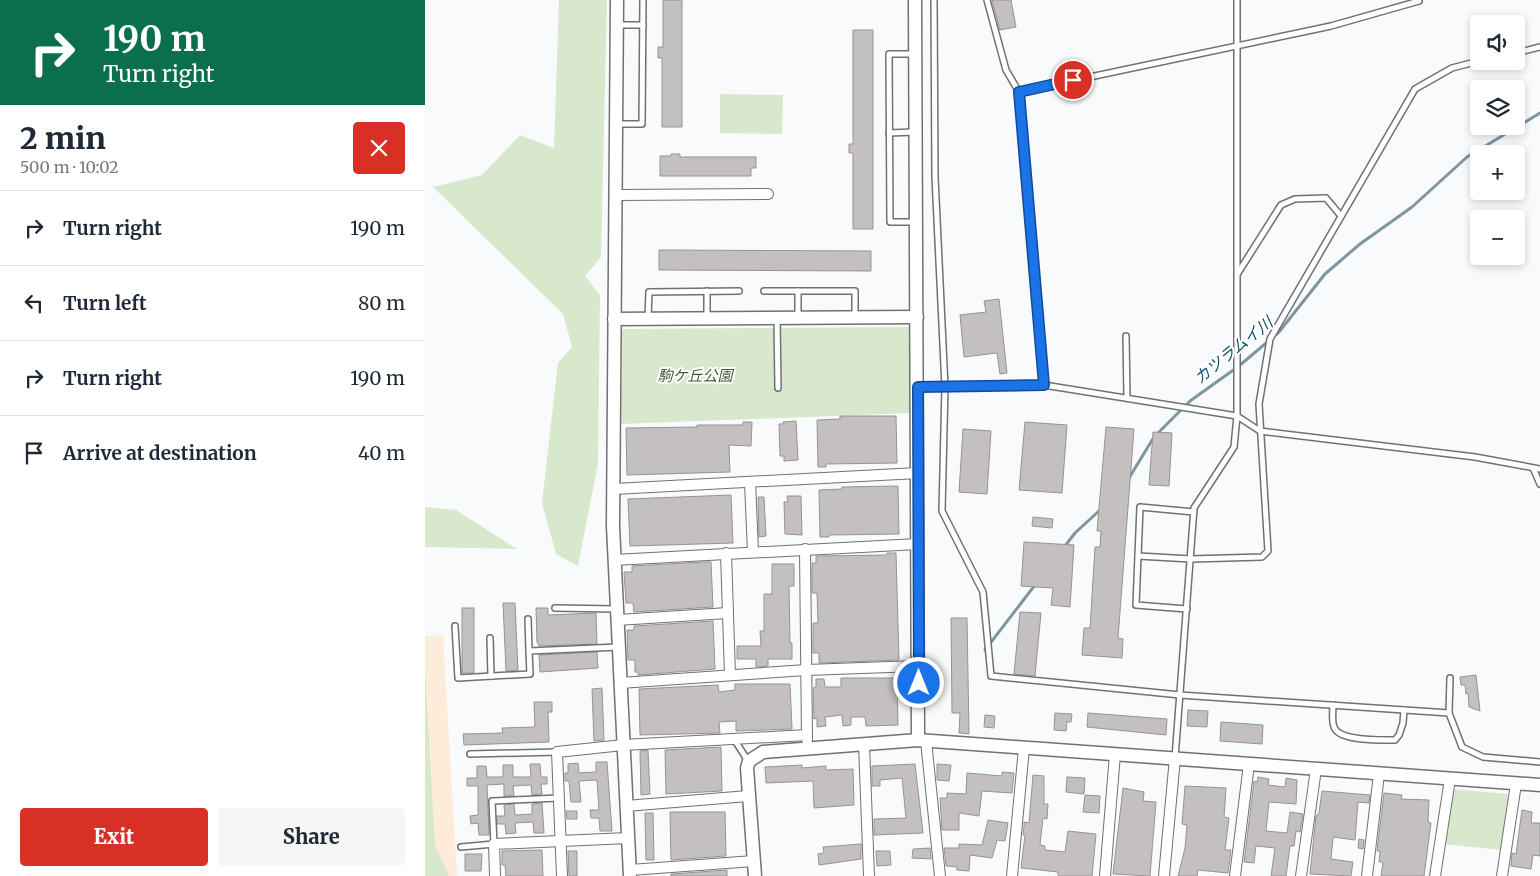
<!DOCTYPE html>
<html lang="en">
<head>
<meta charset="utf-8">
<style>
  body { margin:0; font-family:Merriweather,"Noto Sans JP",serif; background:#f6f6f7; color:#1f2937; height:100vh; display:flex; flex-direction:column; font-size:19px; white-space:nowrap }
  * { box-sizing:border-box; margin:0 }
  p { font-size:16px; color:#747a83 }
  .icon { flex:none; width:28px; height:28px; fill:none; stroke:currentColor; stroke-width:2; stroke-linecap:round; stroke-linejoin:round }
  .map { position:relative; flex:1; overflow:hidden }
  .details { display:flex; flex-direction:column; background:#fff; width:425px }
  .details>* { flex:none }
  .top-card { background:#0b6e4f; color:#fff; overflow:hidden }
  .controls { position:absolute; left:1045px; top:15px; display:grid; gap:10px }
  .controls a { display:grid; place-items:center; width:55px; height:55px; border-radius:5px; background:#fff; box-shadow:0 2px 8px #0003; font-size:25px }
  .pin { position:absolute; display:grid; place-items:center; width:42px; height:42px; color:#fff; margin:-21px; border:2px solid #fff; border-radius:50%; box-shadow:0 1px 5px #0007 }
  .me { position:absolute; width:55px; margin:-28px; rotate:0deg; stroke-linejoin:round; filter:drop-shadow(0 0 4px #0008) }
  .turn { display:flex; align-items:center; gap:18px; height:105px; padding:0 20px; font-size:22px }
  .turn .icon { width:65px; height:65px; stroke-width:2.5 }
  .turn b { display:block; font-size:35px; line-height:42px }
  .round { display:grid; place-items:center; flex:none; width:52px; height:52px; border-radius:5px; background:#f6f6f7 }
  .overview { display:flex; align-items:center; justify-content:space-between; height:85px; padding:0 20px }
  h1 { font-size:30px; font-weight:800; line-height:38px }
  .primary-button { display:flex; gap:10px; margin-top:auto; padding:10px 20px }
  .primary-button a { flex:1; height:58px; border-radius:5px; background:#d93025; color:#fff; font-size:20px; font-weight:800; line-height:58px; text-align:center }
  .primary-button a+a { background:#f6f6f7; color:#1f2937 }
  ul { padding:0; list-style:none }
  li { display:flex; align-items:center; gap:15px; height:75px; padding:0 20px; border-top:1px solid #e0e1e3 }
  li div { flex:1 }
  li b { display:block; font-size:19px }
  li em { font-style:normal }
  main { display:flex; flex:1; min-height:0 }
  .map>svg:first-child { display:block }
  .education { fill:#feecdb }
  .green { fill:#d8e8cd }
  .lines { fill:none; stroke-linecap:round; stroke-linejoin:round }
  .stream { stroke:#7e96a0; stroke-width:3 }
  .building { fill:#c3c0bf; stroke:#969493 }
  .service-casing { stroke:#6f7172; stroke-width:8 }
  .minor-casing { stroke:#6f7172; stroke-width:12 }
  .tertiary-casing { stroke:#6f7172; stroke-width:15 }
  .service { stroke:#fff; stroke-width:5 }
  .minor { stroke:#fff; stroke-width:10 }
  .tertiary { stroke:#fff; stroke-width:12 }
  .route-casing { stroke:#114b97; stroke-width:12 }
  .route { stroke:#1a73e8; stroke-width:9 }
  .labels { text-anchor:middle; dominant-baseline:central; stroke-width:4; stroke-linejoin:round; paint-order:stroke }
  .park-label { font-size:15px; font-style:italic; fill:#455d31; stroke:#fff }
  .water-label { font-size:16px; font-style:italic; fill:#0c5167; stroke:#fff }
</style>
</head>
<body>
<main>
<section class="details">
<div class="top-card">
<div class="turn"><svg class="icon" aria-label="right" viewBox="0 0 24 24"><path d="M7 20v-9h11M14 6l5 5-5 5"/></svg><div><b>190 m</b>Turn right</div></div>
</div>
<div class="overview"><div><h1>2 min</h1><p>500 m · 10:02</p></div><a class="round" style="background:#d93025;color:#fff"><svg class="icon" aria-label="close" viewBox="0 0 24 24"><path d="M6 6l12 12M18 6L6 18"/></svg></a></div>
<ul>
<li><svg class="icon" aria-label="right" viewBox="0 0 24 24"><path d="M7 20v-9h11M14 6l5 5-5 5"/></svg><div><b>Turn right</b></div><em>190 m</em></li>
<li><svg class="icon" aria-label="left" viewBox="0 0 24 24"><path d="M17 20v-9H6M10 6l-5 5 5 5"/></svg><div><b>Turn left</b></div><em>80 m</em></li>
<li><svg class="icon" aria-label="right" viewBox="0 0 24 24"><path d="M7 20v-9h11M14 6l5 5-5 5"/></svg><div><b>Turn right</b></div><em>190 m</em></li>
<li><svg class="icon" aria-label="arrive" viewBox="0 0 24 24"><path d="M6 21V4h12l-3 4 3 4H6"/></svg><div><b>Arrive at destination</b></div><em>40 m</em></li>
</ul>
<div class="primary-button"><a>Exit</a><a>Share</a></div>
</section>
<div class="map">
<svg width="1115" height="876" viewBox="0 0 1115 876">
  <rect width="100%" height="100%" fill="#f8fafc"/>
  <!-- education -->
  <path class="education" d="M18,635L32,876H0V636Z"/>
  <!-- green -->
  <g class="green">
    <path d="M134,0H182L176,257L160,276L175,295L173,463L153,566L131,554L117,503L133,363L147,347L138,314L8,187L57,175L95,135L129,148Z"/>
    <path d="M295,94L358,95L357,134L295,133Z"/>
    <path d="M484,327L486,413L196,424L197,329Z"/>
    <path d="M0,507L31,510L92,549L0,547Z"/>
    <path d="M0,669L10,845L24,876H0Z"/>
    <path d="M1027,789L1083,794L1076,850L1019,844Z"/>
  </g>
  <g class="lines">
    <!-- stream -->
    <g class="stream">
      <path d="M704,478L729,437L765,401L814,366L854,332L900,274L935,244L987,207L1042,157L1115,113"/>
      <path d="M640,546L650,533L675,510"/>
      <path d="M560,650L610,585"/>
    </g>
  </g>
  <!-- building -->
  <g class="building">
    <path d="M238,0H257V127H237V58H233V47H238Z"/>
    <path d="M567,0H586L591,27L575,30Z"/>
    <path d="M428,30H448V229H428V153H424V144H428Z"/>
    <path d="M246,154H255V157H331V168H326V176H235V156H246Z"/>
    <path d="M234,250L446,251V271L234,270Z"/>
    <path d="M574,299L582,373L575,374L572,353L539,357L535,315L561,312L559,301Z"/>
    <path d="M415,416H471L472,463L401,464V467H393L392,420L415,419Z"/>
    <path d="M371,421L373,460L359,461V456H355L354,424H358V422Z"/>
    <path d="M318,422H327L326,446L304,445L305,472L202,475L201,428L272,427V425H318Z"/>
    <path d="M600,422L642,425L637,493L594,490Z"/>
    <path d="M681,427L709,429L693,638L698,639L697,658L657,655L659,628H665L670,547H675L676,531H672Z"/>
    <path d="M538,429L566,431L562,494L534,492Z"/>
    <path d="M728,432L747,433L744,486L724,485Z"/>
    <path d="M473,486L474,534L404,535V537H395L394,490L417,489V487Z"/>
    <path d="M306,495L308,543L205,546L203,499Z"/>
    <path d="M362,496H376L377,535L360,534L359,502H363Z"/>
    <path d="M333,497H339L341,536L334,537Z"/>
    <path d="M608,517L628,519L627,528L607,526Z"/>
    <path d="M599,542L649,545L645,607L626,605L628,588L596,586Z"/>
    <path d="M462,553H471L474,660L394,663V653H388V623H393L392,593H387V563H391V556L462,555Z"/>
    <path d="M278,562H286L288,607L209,612L208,603H201L199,572H207V566Z"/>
    <path d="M347,564H369V586H364L365,643H367V659H343V666L331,667V659H312V646H336L335,631H339V594H347Z"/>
    <path d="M78,603H90L93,670L81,671Z"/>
    <rect x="37" y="608" width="12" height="65"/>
    <path d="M111,608H123V615L171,613L172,644L114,646L112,642Z"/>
    <path d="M595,612L616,613L610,676L589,674Z"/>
    <path d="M526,618H542L544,734L534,733L535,713H527Z"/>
    <path d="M288,621L290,669L213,675V672H210V660H203L202,630H209V626Z"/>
    <path d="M172,652L173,668L115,672L114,655Z"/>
    <path d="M1051,675L1055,711L1044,707L1043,693L1041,694L1040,685H1036L1035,677Z"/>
    <path d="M416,678H472L473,725L441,726L440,717H426V725L418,726L417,715L400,717L401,726L392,727V718L389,719L388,688L391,687V679H399L400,687H416Z"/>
    <path d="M310,684H365L367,729L311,731V721L294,722L295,733L215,735L214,689L293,685L294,692L310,690Z"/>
    <path d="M177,688L179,740L169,741L167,689Z"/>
    <path d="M109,702H127V712H123L124,742L39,745L38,734L78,733L77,728L110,727Z"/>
    <path d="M763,710L783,711L782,727L762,726Z"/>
    <path d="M630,713L647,714L646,722H642L641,731L629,730Z"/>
    <path d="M663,713L742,719L741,735L662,727Z"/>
    <path d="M560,715L570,716L569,728L559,727Z"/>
    <path d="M796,722L838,725L837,744L795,741Z"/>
    <path d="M296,747L297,791L241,794L240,750Z"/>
    <path d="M223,750L225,794L216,795L215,751Z"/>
    <path d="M171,762H182L187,831H175L174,818H166L165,810H174L172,780L154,781L156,802H146L144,781H140V773H143V764L153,763L154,773L171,772Z"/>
    <path d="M105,764H115L116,777H122V784H116L117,794L107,795L106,785L88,786L89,796H79V784L62,785L64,835H54L53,823L46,824L45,816L53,815V786H42V778H52V766H61L62,777H78V765H88V777H106Z"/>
    <path d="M490,764L498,833L449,835V819L481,818L477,778L455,780V786H447V766Z"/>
    <path d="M512,764L526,765L524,781L512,780Z"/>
    <path d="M377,765V768L401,766V770L428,769L429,805L389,808L388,781L341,783L340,767Z"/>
    <path d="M577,772L589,773L587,793L557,791L554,816L534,813V830H517L515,798H522V793L541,794L542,773L577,776Z"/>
    <path d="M608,775L619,776V804H623L622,819L618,818L615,845L620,846V850L640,852L643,831L671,834L667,876H633V872L596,868L600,835H598L599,826V822L604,823Z"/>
    <path d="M642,777L660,778L659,794L641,792Z"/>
    <path d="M833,777L844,779L843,785L860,787L861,778L872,780L871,804L844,802L841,831L862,833L865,812L878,814L875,832L871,831L869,846H865L861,876H846L850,848L831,846L829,863L819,862L829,781L832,782Z"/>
    <path d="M760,786L801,788L799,817L804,818L800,850H806L803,873L773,870L772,876H753L760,848L762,825L757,824Z"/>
    <path d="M698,788L719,792L718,801L731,802L725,876L688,874Z"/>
    <path d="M897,791L945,795L944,803L933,802L930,840L908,837L906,859L928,862L926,876L885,874L891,816L894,813Z"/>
    <path d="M959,793L977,795L976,799L1004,800L1003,822L1006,823L999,876H956L958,862H954L955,851H952Z"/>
    <path d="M660,795L675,796L674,813L658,812Z"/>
    <path d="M117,803L119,833H109L108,822L90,823L91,833L81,834L80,824H72V816H80L79,805L89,804L90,815L107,814V804Z"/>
    <path d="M1097,810L1107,812L1106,823H1115V856L1108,855L1106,869L1086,866L1087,853L1091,854Z"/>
    <path d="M141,811H152V819H142Z"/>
    <path d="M245,812H300L301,856L246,860Z"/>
    <path d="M220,813H228L229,860H221Z"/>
    <path d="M563,820L583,823L580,841L572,840L567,858L545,855L544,871L532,870V867L521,866L519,848H534V844L557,845Z"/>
    <path d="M934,839L939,840L938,849L933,848Z"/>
    <path d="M436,844V859L394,865L393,854L399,853L398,847Z"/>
    <path d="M505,848L506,859L487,858L488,849Z"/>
    <path d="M117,850L118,876H81L80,865H77V851Z"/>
    <path d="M143,851H152V876H144Z"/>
    <path d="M451,851H465L466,865L452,866Z"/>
    <path d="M40,854H57L56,871H40Z"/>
    <path d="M302,870V876H246V874Z"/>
  </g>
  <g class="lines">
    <defs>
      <g id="service">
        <path d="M509,0L510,177L520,387L517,511L558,592L566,676L755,695L1024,713L1037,747L1058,757L1115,762"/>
        <path d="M562,0L581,70L594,92"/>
        <path d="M192,25H218"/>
        <path d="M1091,53L1115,47"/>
        <path d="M489,54H464L465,222H491"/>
        <path d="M191,124H217L218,0"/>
        <path d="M464,133L489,132"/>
        <path d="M813,273L856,205L870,199L901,198L916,216"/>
        <path d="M339,291H430V317"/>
        <path d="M373,291V317"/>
        <path d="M223,318L224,292L314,291"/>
        <path d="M282,318V291"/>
        <path d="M352,318L353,388"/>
        <path d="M701,336L702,398"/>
        <path d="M619,385L594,92L906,26L994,1"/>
        <path d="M493,387L619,385L812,416L835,431L1050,457L1115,469"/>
        <path d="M1108,468L1115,484"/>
        <path d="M713,556L766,559L837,557L843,551L834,404L845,339L990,89L1027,68L1054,61"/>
        <path d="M130,608L191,609"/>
        <path d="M762,609L711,605L715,507L769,512"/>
        <path d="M103,619L104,651"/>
        <path d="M30,626L33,678L105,674L104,651L193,647"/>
        <path d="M65,638L66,676"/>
        <path d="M908,705C908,712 906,723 910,729C917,741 956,740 970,740L974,735L978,723L979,710"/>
        <path d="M1024,713L1025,678"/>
        <path d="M309,739L323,761"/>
        <path d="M45,754L132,752"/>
        <path d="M750,758L769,508L809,447L812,416V0"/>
        <path d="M36,847L69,844L67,801L133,798"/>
      </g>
      <g id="minor">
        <path d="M191,195L343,194"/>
        <path d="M325,482L328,552"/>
        <path d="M189,489L493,473"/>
        <path d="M380,549L382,740"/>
        <path d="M301,553L305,675"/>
        <path d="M189,560L493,544"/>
        <path d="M192,620L303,613"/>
        <path d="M195,683L381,670L493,666"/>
        <path d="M501,741L515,876"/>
        <path d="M439,744L444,876"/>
        <path d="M201,806L323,796"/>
        <path d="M205,870L329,861"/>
        <path d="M70,876L69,844L203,838"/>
        <path d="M137,876L132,752L198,745L382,735"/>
        <path d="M587,876L599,748"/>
        <path d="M680,876L690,754"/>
        <path d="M739,876L750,758"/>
        <path d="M810,876L824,764"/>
        <path d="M876,876L891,769"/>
        <path d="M942,876L954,774"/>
        <path d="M1010,876L1025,779"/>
        <path d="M1077,876L1091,784"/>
      </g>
      <g id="tertiary">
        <path d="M192,0L188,526L205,876"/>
        <path d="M490,0L493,740"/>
        <path d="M189,319L492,317"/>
        <path d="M330,876L322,768L324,761L338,752L493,740L1115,785"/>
      </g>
    </defs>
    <!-- service casing -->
    <use href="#service" class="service-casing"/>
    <!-- minor casing -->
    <use href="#minor" class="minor-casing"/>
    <!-- tertiary casing -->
    <use href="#tertiary" class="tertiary-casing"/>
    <!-- service -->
    <use href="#service" class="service"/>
    <!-- minor -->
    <use href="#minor" class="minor"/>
    <!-- tertiary -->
    <use href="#tertiary" class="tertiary"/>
  </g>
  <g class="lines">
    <defs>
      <path id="route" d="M494,683L493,387L619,385L594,92L648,80"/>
    </defs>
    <!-- route casing -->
    <use href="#route" class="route-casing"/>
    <!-- route -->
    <use href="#route" class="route"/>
  </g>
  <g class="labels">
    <!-- park labels -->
    <g class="park-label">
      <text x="270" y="375">駒ケ丘公園</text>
    </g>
    <!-- water labels -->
    <g class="water-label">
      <text transform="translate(808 350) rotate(-39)">カツラムイ川</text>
    </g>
  </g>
</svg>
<div class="controls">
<a><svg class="icon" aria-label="sound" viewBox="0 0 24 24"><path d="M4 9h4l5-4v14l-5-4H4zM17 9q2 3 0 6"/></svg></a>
<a><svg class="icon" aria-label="layers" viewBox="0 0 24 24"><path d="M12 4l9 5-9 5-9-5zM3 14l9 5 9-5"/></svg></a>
<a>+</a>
<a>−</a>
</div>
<div class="pin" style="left:648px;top:80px;background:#d93025"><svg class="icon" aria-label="arrive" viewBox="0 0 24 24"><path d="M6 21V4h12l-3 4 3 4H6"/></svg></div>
<svg class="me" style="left:494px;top:683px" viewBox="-20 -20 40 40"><circle r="17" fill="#1a73e8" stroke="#fff" stroke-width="3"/><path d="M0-11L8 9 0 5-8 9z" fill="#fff"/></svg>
</div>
</main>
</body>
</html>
